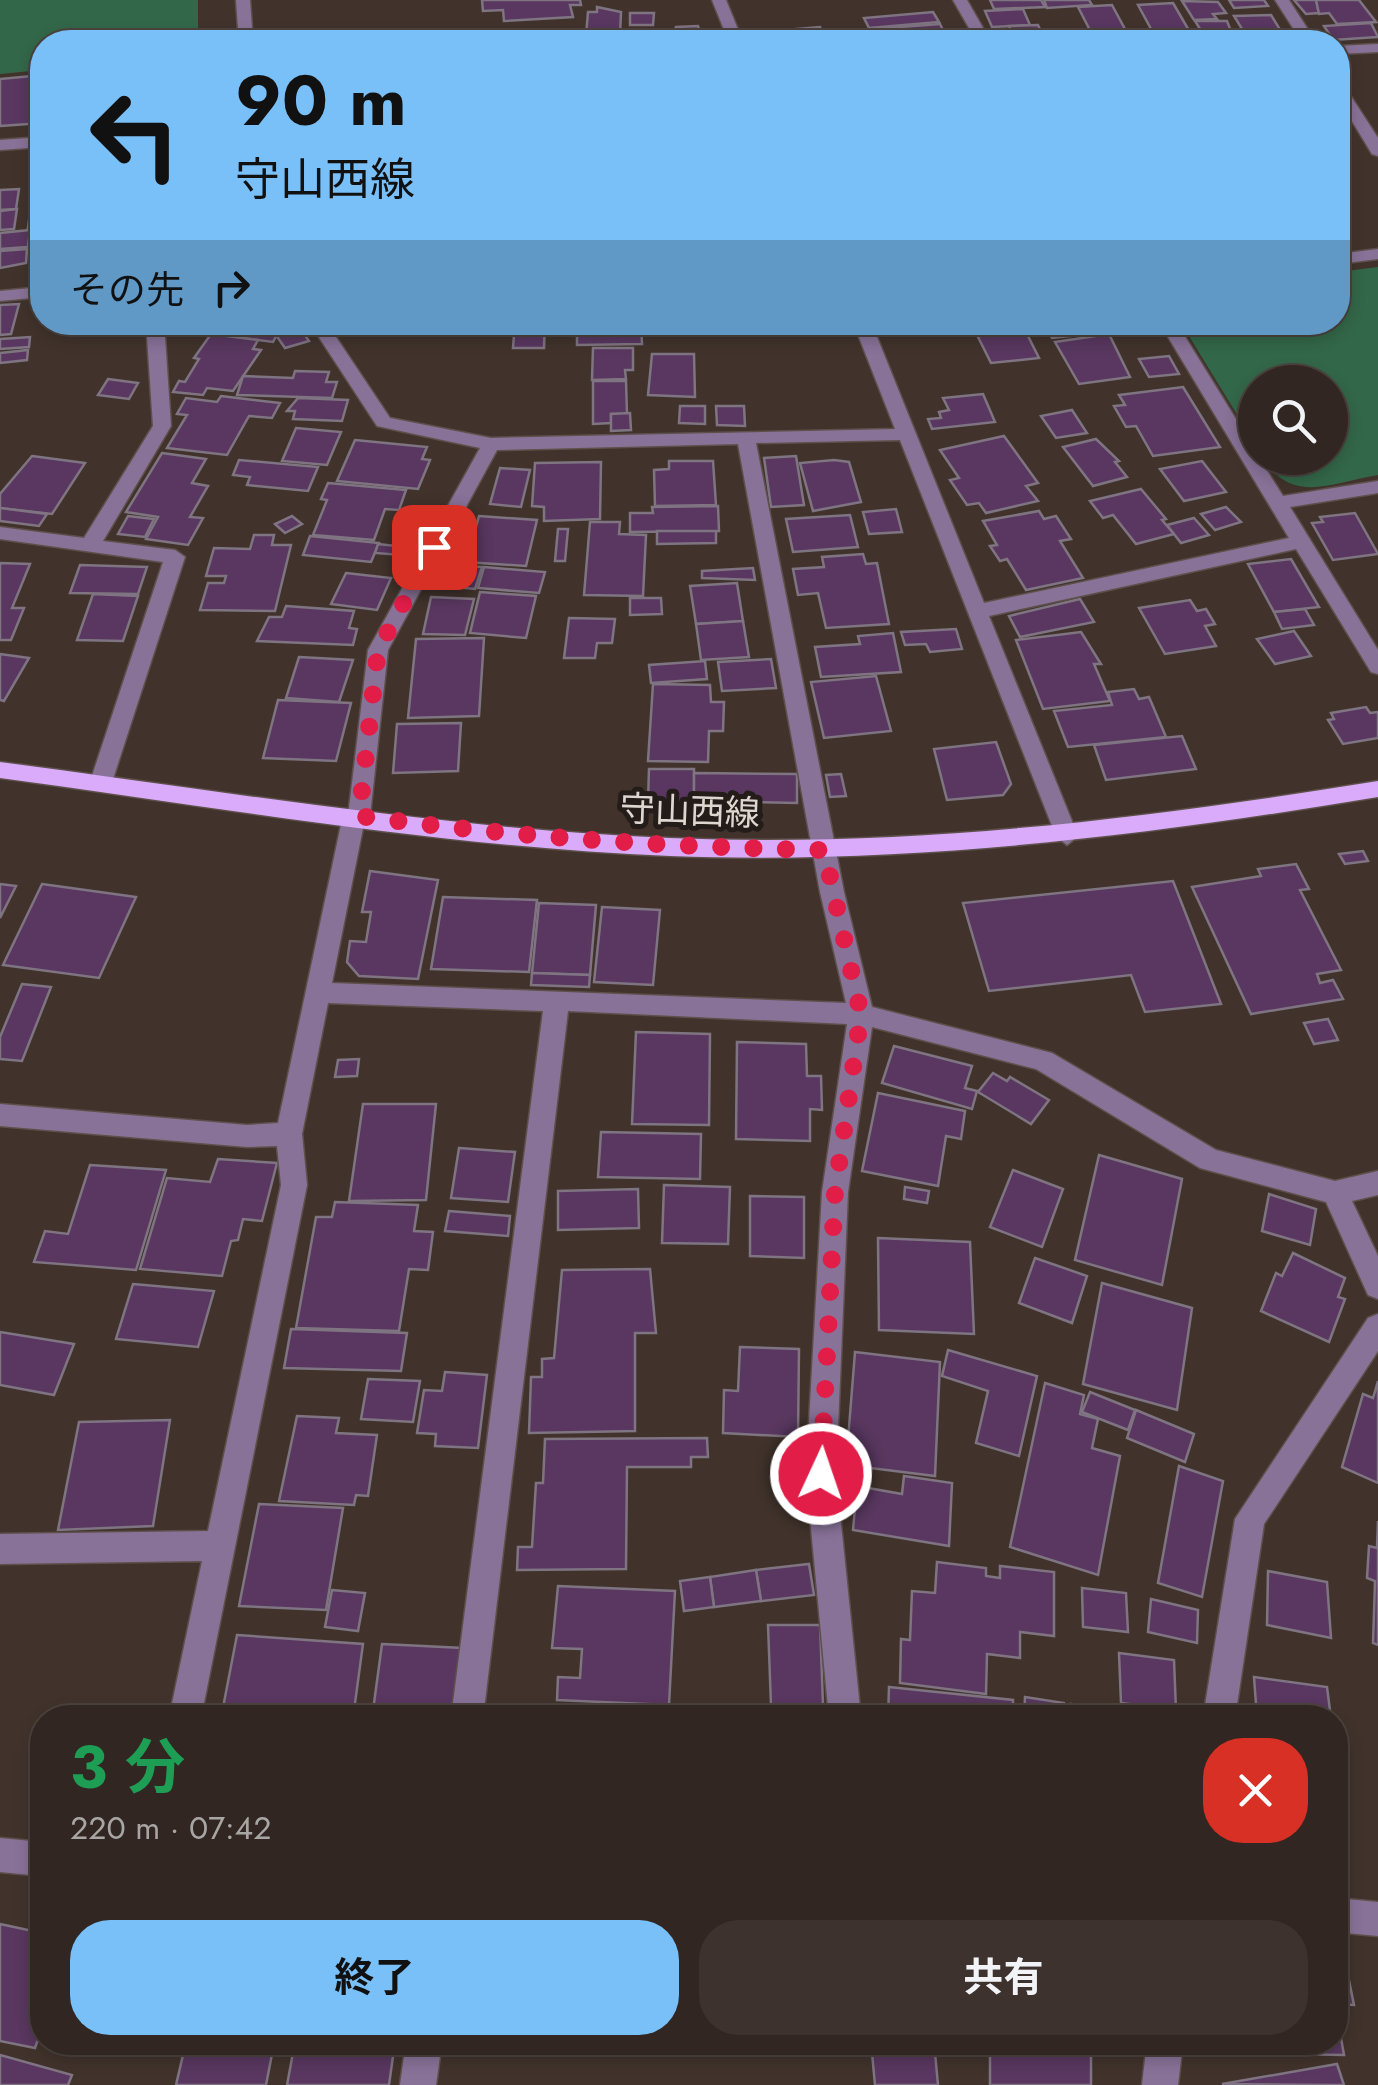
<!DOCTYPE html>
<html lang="ja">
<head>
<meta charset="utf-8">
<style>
  body { margin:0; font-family:Jost,"Noto Sans JP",sans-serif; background:#3d322e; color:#f1f3f6; height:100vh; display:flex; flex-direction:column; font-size:38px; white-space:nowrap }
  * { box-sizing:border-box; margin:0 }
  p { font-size:32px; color:#a8a5a5 }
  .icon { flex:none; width:55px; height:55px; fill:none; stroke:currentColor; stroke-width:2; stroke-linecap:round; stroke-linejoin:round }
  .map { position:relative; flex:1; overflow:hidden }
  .drawer { position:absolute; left:30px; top:1705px; width:1318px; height:350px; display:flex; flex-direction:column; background:#312621; border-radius:40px; box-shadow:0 5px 15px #0003,0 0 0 2px #4c433f }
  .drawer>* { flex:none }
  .guide { position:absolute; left:30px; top:30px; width:1320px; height:305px; border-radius:40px; box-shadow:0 5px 15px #0003,0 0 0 2px #4c433f; background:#79bff8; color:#111; overflow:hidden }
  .tools { position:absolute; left:1238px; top:365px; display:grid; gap:20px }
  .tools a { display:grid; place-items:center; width:110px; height:110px; border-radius:50%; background:#312621; box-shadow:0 5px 15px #0003,0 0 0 2px #4c433f; font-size:50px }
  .pin { position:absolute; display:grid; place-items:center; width:85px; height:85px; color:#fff; margin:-42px; border-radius:20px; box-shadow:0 5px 15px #0006 }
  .me { position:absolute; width:110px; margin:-55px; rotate:3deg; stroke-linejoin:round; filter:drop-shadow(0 0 8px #0008) }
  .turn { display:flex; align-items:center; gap:35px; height:210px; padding:0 40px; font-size:45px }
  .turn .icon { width:130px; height:130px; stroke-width:2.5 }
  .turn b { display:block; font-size:70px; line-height:85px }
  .then { display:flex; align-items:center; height:95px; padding:0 40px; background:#0003; gap:20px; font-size:38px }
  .round { display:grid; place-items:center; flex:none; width:105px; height:105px; border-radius:40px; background:#3d322e }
  .overview { display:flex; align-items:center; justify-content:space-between; height:170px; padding:0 40px }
  h1 { font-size:60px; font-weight:700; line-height:75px; color:#1e9e55 }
  .primary-button { display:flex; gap:20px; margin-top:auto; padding:20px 40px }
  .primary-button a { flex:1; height:115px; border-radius:40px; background:#79bff8; color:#111; font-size:40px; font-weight:700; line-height:115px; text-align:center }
  .primary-button a+a { background:#3d322e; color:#f1f3f6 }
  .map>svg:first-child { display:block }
  .green { fill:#336749 }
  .building { fill:#593760; stroke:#7f7481; stroke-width:2.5 }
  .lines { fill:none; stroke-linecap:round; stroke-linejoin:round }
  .minor-casing { stroke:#5d504a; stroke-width:3 }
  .major-casing { stroke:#5d504a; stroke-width:3 }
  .minor { fill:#887298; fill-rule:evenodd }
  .major { fill:#d9abfa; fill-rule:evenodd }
  .route { stroke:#e11d48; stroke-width:18; stroke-dasharray:0 32.4 }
  .labels { text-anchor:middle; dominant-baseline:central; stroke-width:10; stroke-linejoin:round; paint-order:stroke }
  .street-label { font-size:35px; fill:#dfd6d1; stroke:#231c19 }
</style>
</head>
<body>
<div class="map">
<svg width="1378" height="2085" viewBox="0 0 1378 2085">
  <rect width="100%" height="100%" fill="#41332c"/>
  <!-- green -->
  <g class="green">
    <path d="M0,0H198V37L189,42H42V70L0,74Z"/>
    <path d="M1378,267V475C1329,483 1292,505 1263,458H1330V382H1255V444L1181,323L1338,322V272Z"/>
  </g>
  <!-- building -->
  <g class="building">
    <path d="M482,0H580L581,5H570L573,17L504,21L503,10L483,11Z"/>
    <path d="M990,0H1041L1045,7L994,9Z"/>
    <path d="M1044,0H1089L1092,5L1047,8Z"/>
    <path d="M1229,0H1264L1268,6L1234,8Z"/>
    <path d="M1294,0H1316L1319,13L1306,14Z"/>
    <path d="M1316,0H1359L1376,22L1337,24L1329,13L1319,14Z"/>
    <path d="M1182,1L1218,2L1226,13L1213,14L1217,19L1194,20Z"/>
    <path d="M1173,3L1194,39L1157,40L1138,5Z"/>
    <path d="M1112,5L1132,42H1096L1078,7Z"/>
    <path d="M597,7L621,12L620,35L586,36L588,12H597Z"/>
    <path d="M1023,9L1030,25L992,27L985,11Z"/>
    <path d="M933,12L939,22L869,28L864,18Z"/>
    <path d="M630,13H654L653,25H630Z"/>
    <path d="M1271,15L1287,41L1250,42L1234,16Z"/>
    <path d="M1195,21H1227L1235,41L1208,42Z"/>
    <path d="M1371,23L1378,37L1333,40L1324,26Z"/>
    <path d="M940,24L945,34L865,41L860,30Z"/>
    <path d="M1038,25L1046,42H1007L1004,33H1012L1009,26Z"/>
    <path d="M698,26L701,36L672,35L676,27Z"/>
    <path d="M820,27L825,38H816L817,42H777L772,31Z"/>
    <path d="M944,35L948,42H869V41Z"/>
    <path d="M42,75V123L0,126V79Z"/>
    <path d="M36,156H42V185L34,186Z"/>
    <path d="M19,189L16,209L0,210V190Z"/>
    <path d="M17,209L14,229L0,230V211Z"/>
    <path d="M42,210V227L28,228L30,212Z"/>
    <path d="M30,230L28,247L0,249V233Z"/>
    <path d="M27,249L26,263L0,268V251Z"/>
    <path d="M19,304L11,334L0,335V305Z"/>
    <path d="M218,322H283L284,323L273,342L211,334Z"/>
    <path d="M515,322H545L544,348H513Z"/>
    <path d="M577,322H641L642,344L577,345Z"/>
    <path d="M1021,322L1039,358L991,363L971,323Z"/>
    <path d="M1044,322H1104L1109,332L1052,338Z"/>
    <path d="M297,324L309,341L285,348L276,335L286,333L283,328Z"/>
    <path d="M211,334L258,340L253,349L261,350L233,391L207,388L203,395L173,392L179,381L185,382L199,359L194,358Z"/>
    <path d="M1109,334L1130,377L1079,384L1055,342Z"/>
    <path d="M30,337L29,347L0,349V339Z"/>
    <path d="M593,348H633V370H625L626,379L592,380Z"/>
    <path d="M28,350L27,360L0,363V353Z"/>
    <path d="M652,354H694L695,397L648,395Z"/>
    <path d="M1169,356L1179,374L1149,377L1139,359Z"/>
    <path d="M295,371L329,372L326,382H337L332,398L237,395L243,376L293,378Z"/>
    <path d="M108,379L138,383L129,399L98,395Z"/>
    <path d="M593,381H626L627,414H611V423L593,424Z"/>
    <path d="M1183,387L1220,447L1153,456L1136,426L1126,427L1114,406L1125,405L1119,395Z"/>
    <path d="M983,394L995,422L932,429L928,419L941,418L939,412L949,410L943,398Z"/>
    <path d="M221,396L280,403L272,418L249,416L227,455L167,448L187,415L177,414L186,398L217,402Z"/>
    <path d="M298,398L348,400L342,421L293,419L295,411H287Z"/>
    <path d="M680,406H705V424L679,423Z"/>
    <path d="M716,406H744L745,426L717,425Z"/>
    <path d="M1072,410L1087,433L1056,438L1041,416Z"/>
    <path d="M630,413L631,430L611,431V414Z"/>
    <path d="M296,428L341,432L327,465L282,461Z"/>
    <path d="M1004,436L1038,483L1026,486L1038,501L986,513L979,503L967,505L950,480L959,478L940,450Z"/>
    <path d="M1096,439L1119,461L1115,462L1127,477L1093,486L1063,447Z"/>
    <path d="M355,440L427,447L422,459L430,460L418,489L337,481Z"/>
    <path d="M162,453L206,459L192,483L208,486L190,517L203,518L188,545L146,539L158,517L126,512Z"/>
    <path d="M32,456L85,463L52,514L0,508V494Z"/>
    <path d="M796,456L804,505L771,507L764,458Z"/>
    <path d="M239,460L318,467L308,491L247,485L250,477L233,475Z"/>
    <path d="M834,460L849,462L861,502L813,511L800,463Z"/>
    <path d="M669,461H713L716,505L655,506L654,470L669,469Z"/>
    <path d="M1202,461L1226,492L1184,501L1160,469Z"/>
    <path d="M601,462L600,519L544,521V507L532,506L535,463Z"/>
    <path d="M500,468L530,470L521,507L490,504Z"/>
    <path d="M328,483L406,490L399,510L385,509L374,540L313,535L327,500L321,499Z"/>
    <path d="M1141,489L1166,519L1162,520L1174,534L1136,544L1113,515L1103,518L1090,501Z"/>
    <path d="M718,506L719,531L630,532V513H653L652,507Z"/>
    <path d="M1226,507L1241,522L1215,530L1201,514Z"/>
    <path d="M0,508L47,514L39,526L0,521Z"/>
    <path d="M896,509L902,532L869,534L863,512Z"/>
    <path d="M1039,511L1044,519L1056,516L1071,539L1060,541L1083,578L1026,590L1007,559L1000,561L990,546L997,545L983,521Z"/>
    <path d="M1355,513L1378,554L1333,560L1312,523L1323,522L1320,517Z"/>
    <path d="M850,515L858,547L793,552L786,519Z"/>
    <path d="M128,516L154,519L145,537L118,534Z"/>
    <path d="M292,516L302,524L285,533L275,524Z"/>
    <path d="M479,516L537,520L526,566L466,562Z"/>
    <path d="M1194,518L1209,535L1181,543L1167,525Z"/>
    <path d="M590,522H620L619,534L646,535L643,596L584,595Z"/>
    <path d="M558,529H568L565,561H555Z"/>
    <path d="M657,531H716V543L657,544Z"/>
    <path d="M254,535H274L272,545H291L275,611L200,610L208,583H224L226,576H206L214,548L250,549Z"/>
    <path d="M310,536L379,543L371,562L303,555Z"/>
    <path d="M378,544L405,547L401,555L375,553Z"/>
    <path d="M863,554L866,564L877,563L889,624L826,628L818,593L798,595L793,569L824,567L822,557Z"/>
    <path d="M1291,559L1319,607L1274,612L1248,564Z"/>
    <path d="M0,563L30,564L12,608H24L11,640H0Z"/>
    <path d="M449,564L482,567L475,589L442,586Z"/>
    <path d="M80,565L147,567L138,594L70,593Z"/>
    <path d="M484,567L545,572L539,593L478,588Z"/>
    <path d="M753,568L755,580L702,578V571Z"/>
    <path d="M346,573L391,578L377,610L331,604Z"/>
    <path d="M737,583L743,621L696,624L690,586Z"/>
    <path d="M480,592L536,596L526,638L470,633Z"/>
    <path d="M93,594L138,596L123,641L77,640Z"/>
    <path d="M431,597L474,599L465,635L423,634Z"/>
    <path d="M630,598H661L662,614L630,615Z"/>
    <path d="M1080,599L1094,622L1020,637L1009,616Z"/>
    <path d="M1190,600L1197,611L1206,609L1215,624L1205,626L1216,646L1165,654L1139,608Z"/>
    <path d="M286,606L354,611L349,628L357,629L353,645L257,641L269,617H282Z"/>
    <path d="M1305,609L1314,625L1282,629L1274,612Z"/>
    <path d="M569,618L615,619L612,643H597L595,658H564Z"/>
    <path d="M743,621L749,657L701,660L696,624Z"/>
    <path d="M956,629L962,649L930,652L926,644L905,645L901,632Z"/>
    <path d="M1294,631L1311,656L1275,664L1257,639Z"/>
    <path d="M1081,632L1101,664H1094L1110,701L1043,709L1016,640Z"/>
    <path d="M893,633L901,672L821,677L815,647L860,644L858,636Z"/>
    <path d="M484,638L479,716L408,718L416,639Z"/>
    <path d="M0,654L29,658L4,701L0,700Z"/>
    <path d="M299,657L353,660L339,702L286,698Z"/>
    <path d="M771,659L776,688L722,691L718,662Z"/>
    <path d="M705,661L707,679L651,683L649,665Z"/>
    <path d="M876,676L891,731L824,738L811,682Z"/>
    <path d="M653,684L710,685L711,702H724L723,731H709L708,762L648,761Z"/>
    <path d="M1134,689L1139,699L1149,697L1166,737L1068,747L1054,711L1112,705L1108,692Z"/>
    <path d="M278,700L351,703L336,761L263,758Z"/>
    <path d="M1366,707L1370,713L1378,712V738L1343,744L1328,720L1334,719L1331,713Z"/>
    <path d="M461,723L458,771L393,773L397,724Z"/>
    <path d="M1182,736L1196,769L1106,780L1094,745Z"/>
    <path d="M996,742L1011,784L1003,795L947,800L934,749Z"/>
    <path d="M649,769H694V801H648Z"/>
    <path d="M694,773L797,774V803L694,801Z"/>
    <path d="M841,774L846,796L830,797L826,775Z"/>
    <path d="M1363,851L1368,861L1345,864L1339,854Z"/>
    <path d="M1296,864L1309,889L1300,890L1341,970L1317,974L1320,983L1333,980L1343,999L1251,1014L1192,887L1261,876L1258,869Z"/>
    <path d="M370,871L438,880L418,979L359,976L347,962L350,941L366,942L371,912H362Z"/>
    <path d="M1173,881L1221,1004L1145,1012L1131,975L989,991L963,903Z"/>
    <path d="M0,884L16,886L0,918Z"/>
    <path d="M42,884L136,897L99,978L3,965Z"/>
    <path d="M443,897L537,900L529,972L431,969Z"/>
    <path d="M539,903L596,905L590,975L532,973Z"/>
    <path d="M602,907L660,910L653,985L594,982Z"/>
    <path d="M532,973L590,975L589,987L531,985Z"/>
    <path d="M22,984L51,987L22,1061L0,1059V1037Z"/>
    <path d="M1328,1019L1338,1040L1314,1044L1304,1023Z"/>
    <path d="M636,1032L710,1034L709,1125L632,1124Z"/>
    <path d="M737,1042L806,1044L807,1076H821L822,1110L810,1109V1141L736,1139Z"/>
    <path d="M894,1046L972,1066L965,1088L977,1091L972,1109L882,1083Z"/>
    <path d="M359,1059L357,1076L335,1077L338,1060Z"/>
    <path d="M993,1073L1007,1081L1010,1077L1049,1100L1031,1124L978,1092Z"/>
    <path d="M878,1093L965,1111L961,1139L946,1136L938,1186L862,1171Z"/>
    <path d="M363,1104H436L426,1200L349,1201Z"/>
    <path d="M601,1132L701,1134L700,1179L598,1177Z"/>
    <path d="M459,1148L515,1152L508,1202L451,1198Z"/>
    <path d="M1099,1155L1182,1179L1162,1285L1075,1260Z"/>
    <path d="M218,1159L277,1163L262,1221L243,1219L238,1240L231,1241L222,1276L140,1269L167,1178L210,1182Z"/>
    <path d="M90,1165L166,1170L136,1270L34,1262L45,1231L68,1234Z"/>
    <path d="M1013,1170L1063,1189L1042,1247L990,1227Z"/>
    <path d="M664,1185L730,1187L728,1244L662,1243Z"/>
    <path d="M905,1187L929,1191L927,1203L904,1199Z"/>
    <path d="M638,1189L639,1228L558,1230V1191Z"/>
    <path d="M1269,1194L1316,1209L1310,1245L1262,1231Z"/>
    <path d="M750,1196L804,1197V1258L750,1256Z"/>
    <path d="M335,1202L418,1205L414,1231L433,1232L428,1270L409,1269L399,1331L296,1328L316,1217H332Z"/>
    <path d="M449,1211L510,1216L508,1236L445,1231Z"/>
    <path d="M878,1238L970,1242L974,1334L879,1330Z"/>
    <path d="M1293,1253L1345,1278L1338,1297L1345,1299L1329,1342L1261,1311L1276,1273L1282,1276Z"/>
    <path d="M1035,1258L1087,1276L1072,1323L1019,1303Z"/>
    <path d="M650,1269L656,1333H635V1431L529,1433L531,1377H542V1359L554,1358L562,1270Z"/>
    <path d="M1102,1283L1192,1308L1177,1410L1083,1384Z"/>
    <path d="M133,1284L214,1291L198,1347L116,1339Z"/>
    <path d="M291,1329L407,1333L401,1371L284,1368Z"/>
    <path d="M0,1332L74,1344L54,1395L0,1385Z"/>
    <path d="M740,1347L799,1349L798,1437L723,1433L724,1390L738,1391Z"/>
    <path d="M948,1350L1037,1376L1019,1456L976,1443L988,1391L942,1376Z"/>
    <path d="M855,1352L940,1362L935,1476L846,1465Z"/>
    <path d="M445,1372L487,1375L478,1448L435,1446L436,1434L417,1433L424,1390L442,1391Z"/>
    <path d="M368,1379L420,1381L413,1422L361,1419Z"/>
    <path d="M1378,1381V1483L1342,1467L1363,1394L1373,1398Z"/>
    <path d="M1045,1383L1084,1395L1080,1414L1098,1419L1092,1448L1120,1456L1098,1575L1010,1547Z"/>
    <path d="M1090,1392L1135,1410L1128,1430L1082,1412Z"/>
    <path d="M1136,1410L1194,1434L1185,1462L1127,1438Z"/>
    <path d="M297,1416L339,1418L336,1433L377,1435L368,1496L356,1495L354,1505L279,1501Z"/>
    <path d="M170,1420L153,1526L58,1530L79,1422Z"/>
    <path d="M707,1438L708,1457H691V1467H627L626,1569L517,1570L518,1547H532L536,1483H543L545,1439Z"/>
    <path d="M1179,1466L1223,1481L1202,1597L1158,1583Z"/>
    <path d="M904,1476L952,1483L949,1546L853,1530L857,1486L902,1494Z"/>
    <path d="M259,1504L343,1508L326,1610L239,1606Z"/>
    <path d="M1378,1521V1645L1373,1643L1375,1581L1367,1578L1369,1546L1377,1548Z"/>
    <path d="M937,1562L986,1568V1576L1000,1578V1566L1054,1572V1636L1020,1632V1658L987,1654L986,1694L900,1683L901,1639L910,1640L912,1591L935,1593Z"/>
    <path d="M809,1564L814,1595L761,1601L756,1570Z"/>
    <path d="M756,1570L761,1601L714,1607L710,1577Z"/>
    <path d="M1268,1571L1327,1582L1331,1638L1267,1625Z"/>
    <path d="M710,1577L714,1607L684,1611L680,1581Z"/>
    <path d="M558,1586L675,1591L669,1705L557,1700L558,1677L580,1678L582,1649L552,1648Z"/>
    <path d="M1082,1588L1126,1593L1128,1632L1083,1627Z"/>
    <path d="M332,1590L365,1593L358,1631L325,1627Z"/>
    <path d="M1151,1599L1198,1610L1197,1643L1148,1632Z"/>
    <path d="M768,1625H820L823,1705H771Z"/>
    <path d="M237,1635L363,1644L353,1718H221Z"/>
    <path d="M382,1644L463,1648L455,1718H372Z"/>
    <path d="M1119,1653L1174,1660L1176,1710L1121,1703Z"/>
    <path d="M1254,1677L1327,1687L1331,1718H1257Z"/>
    <path d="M889,1687L1013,1700V1718H888Z"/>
    <path d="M1025,1697L1064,1703V1718H1024Z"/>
    <path d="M607,1704V1718H520V1708Z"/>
    <path d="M1071,1704L1170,1716V1718H1071Z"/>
    <path d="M809,1709V1718H731V1710Z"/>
    <path d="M1335,1755L1346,1853L1335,1852Z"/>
    <path d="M0,1924L42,1933V2028L35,2048L0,2041Z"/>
    <path d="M1335,1946H1342L1354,2005L1335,2004L1344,2055L1226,2053L1225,2042H1335Z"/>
    <path d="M186,2042L274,2044L266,2085H176Z"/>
    <path d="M295,2042H395L389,2085H287Z"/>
    <path d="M871,2042H934L938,2085H875Z"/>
    <rect x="990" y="2042" width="101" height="43"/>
    <path d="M0,2055L72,2075L68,2085H0Z"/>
    <path d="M1337,2064L1344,2085L1222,2084Z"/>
  </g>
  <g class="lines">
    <defs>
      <g id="minor">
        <path d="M236,0H250L253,42H239Z"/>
        <path d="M712,0H726L743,42H729Z"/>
        <path d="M953,0H967L991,42H977Z"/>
        <path d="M1275,0H1289L1316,42H1302Z"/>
        <path d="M1378,44V52L1338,54V46Z"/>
        <path d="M1338,82L1343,84L1378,138V156L1372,154L1338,98Z"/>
        <path d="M42,137V147L0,150V140Z"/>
        <path d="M1378,249V259L1338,264V254Z"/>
        <path d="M42,287V297L0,301V291Z"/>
        <path d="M146,322H164L171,426L103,541L175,550L185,557L112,782L101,790L90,782L163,562L0,539V527L84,538L153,426Z"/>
        <path d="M309,322H326L390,418L491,438L895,429L853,322H871L984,603L1289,538L1159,322H1176L1255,450V458H1259L1283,496L1378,481V493L1290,507L1378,650V674L1371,672L1296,549L989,616L1078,836L1067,845L1056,836L900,440L756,443L844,892L872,1007L1052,1053L1216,1150L1335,1181L1378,1171V1195L1352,1201L1378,1256V1299L1368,1295L1326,1202L1200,1168L1036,1069L872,1027L848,1192L836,1475L861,1718H829L806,1475L822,1192L847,1024L568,1011L483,1718H451L543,1011L328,1003L302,1134L307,1185L201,1718H169L202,1561L0,1564V1534L208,1531L281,1185L277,1146L247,1147L0,1126V1104L247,1125L278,1123L343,815L349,808L368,650L480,448L377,426ZM738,444L820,892L846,1003L332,983L364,823L370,816L388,650L497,450Z"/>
        <path d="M1378,1314V1351L1264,1524L1235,1718H1203L1235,1519L1368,1318Z"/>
        <path d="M0,1838L42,1842V1876L0,1872Z"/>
        <path d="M1335,1898L1378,1902V1936L1335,1932Z"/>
        <path d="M406,2042H442L436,2085H400Z"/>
        <path d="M1147,2042H1183L1178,2085H1142Z"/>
      </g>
      <path id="major" d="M0,762C223,791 445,829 670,838C908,848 1144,819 1378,781V797C1144,836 908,865 670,856C445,847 223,808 0,778Z"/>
    </defs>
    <!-- minor casing -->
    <use href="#minor" class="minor-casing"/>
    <!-- major casing -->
    <use href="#major" class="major-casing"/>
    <!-- minor -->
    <use href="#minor" class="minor"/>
    <!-- major -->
    <use href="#major" class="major"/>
  </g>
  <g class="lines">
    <!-- route -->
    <path class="route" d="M434,547L378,650L359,816C514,837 667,847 824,850L861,1014L835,1192L821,1474"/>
  </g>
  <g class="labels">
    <!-- street labels -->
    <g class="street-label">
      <text transform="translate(690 811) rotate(2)">守山西線</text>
    </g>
  </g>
</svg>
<div class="tools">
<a><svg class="icon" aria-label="search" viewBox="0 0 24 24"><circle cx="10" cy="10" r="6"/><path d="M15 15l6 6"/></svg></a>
</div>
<div class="pin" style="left:434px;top:547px;background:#d93025"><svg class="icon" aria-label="arrive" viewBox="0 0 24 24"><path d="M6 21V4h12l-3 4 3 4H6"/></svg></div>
<svg class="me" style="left:821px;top:1474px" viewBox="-20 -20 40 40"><circle r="17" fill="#e11d48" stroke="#fff" stroke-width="3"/><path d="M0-11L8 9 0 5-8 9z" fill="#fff"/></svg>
<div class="guide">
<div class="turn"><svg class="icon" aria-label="left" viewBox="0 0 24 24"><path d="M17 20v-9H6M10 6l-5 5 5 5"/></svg><div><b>90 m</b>守山西線</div></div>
<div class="then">その先<svg class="icon" aria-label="right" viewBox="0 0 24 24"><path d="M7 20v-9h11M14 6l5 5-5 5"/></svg></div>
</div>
<section class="drawer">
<div class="overview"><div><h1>3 分</h1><p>220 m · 07:42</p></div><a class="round" style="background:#d93025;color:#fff"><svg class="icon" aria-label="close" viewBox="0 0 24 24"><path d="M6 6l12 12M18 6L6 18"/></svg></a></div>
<div class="primary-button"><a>終了</a><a>共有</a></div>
</section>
</div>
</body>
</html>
